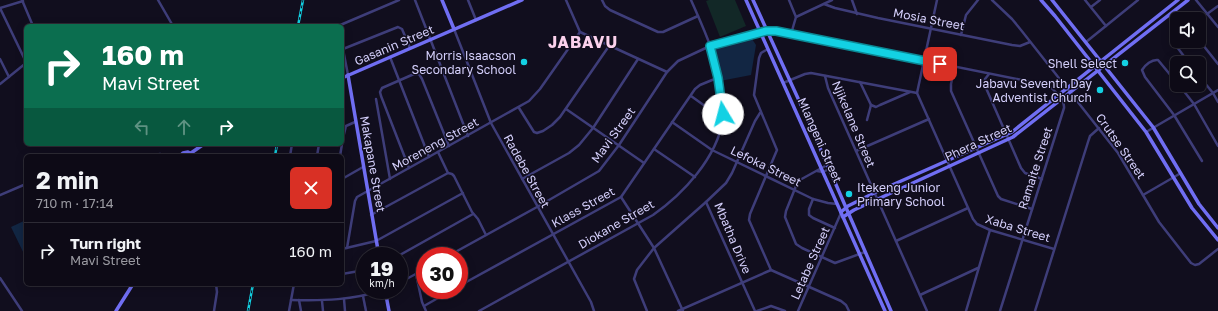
<!DOCTYPE html>
<html lang="en">
<head>
<meta charset="utf-8">
<style>
  body { margin:0; font-family:"Golos Text",sans-serif; background:#1b1823; color:#f1f3f6; height:100vh; display:flex; flex-direction:column; font-size:15px; white-space:nowrap }
  * { box-sizing:border-box; margin:0 }
  p { font-size:13px; color:#9a9aa1 }
  .icon { flex:none; width:22px; height:22px; fill:none; stroke:currentColor; stroke-width:2; stroke-linecap:round; stroke-linejoin:round }
  .map { position:relative; flex:1; overflow:hidden }
  .details { position:absolute; left:24px; top:154px; width:320px; height:132px; display:flex; flex-direction:column; background:#0d0a16; border-radius:6px; box-shadow:0 2px 10px #0003,0 0 0 1px #2d2b35 }
  .details>* { flex:none }
  .top-card { position:absolute; left:24px; top:24px; width:320px; height:122px; border-radius:6px; box-shadow:0 2px 10px #0003,0 0 0 1px #2d2b35; background:#0b6e4f; color:#fff; overflow:hidden }
  .fabs { position:absolute; left:1170px; top:12px; display:grid; gap:8px }
  .fabs a { display:grid; place-items:center; width:36px; height:36px; border-radius:6px; background:#0d0a16; box-shadow:0 2px 10px #0003,0 0 0 1px #2d2b35; font-size:20px }
  .speed { position:absolute; left:356px; top:247px; display:flex; gap:8px; font-size:20px; font-weight:700; text-align:center }
  .speed>* { display:grid; place-content:center; width:52px; height:52px; border-radius:50%; background:#0d0a16; box-shadow:0 2px 10px #0003,0 0 0 1px #2d2b35; line-height:1 }
  .speed small { font-size:10px; font-weight:400 }
  .speed .limit { border:6px solid #d22; background:#fff; color:#111 }
  .pin { position:absolute; display:grid; place-items:center; width:34px; height:34px; color:#fff; margin:-17px; border-radius:8px; box-shadow:0 2px 6px #0006 }
  .me { position:absolute; width:44px; margin:-22px; rotate:352deg; stroke-linejoin:round; filter:drop-shadow(0 0 3px #0008) }
  .turn { display:flex; align-items:center; gap:14px; height:84px; padding:0 12px; font-size:18px }
  .turn .icon { width:52px; height:52px; stroke-width:2.5 }
  .turn b { display:block; font-size:28px; line-height:34px }
  .lanes { display:flex; align-items:center; height:38px; padding:0 12px; background:#0003; justify-content:center; gap:20px; direction:ltr }
  .lanes .off { opacity:.35 }
  .round { display:grid; place-items:center; flex:none; width:42px; height:42px; border-radius:6px; background:#1b1823 }
  .overview { display:flex; align-items:center; justify-content:space-between; height:68px; padding:0 12px }
  h1 { font-size:24px; font-weight:700; line-height:30px }
  ul { padding:0; list-style:none }
  li { display:flex; align-items:center; gap:12px; height:56px; padding:0 12px; border-top:1px solid #2d2b35 }
  li div { flex:1 }
  li b { display:block; font-size:15px }
  li em { font-style:normal }
  .map>svg:first-child { display:block }
  .green { fill:#122827 }
  .water { fill:#122643 }
  .lines { fill:none; stroke-linecap:round; stroke-linejoin:round }
  .street { stroke:#3e3d79; stroke-width:2.5 }
  .secondary { stroke:#706ef3; stroke-width:3.5 }
  .rail-casing { stroke:#13d1e3; stroke-width:2.5 }
  .rail { stroke:#110e1e; stroke-width:1; stroke-dasharray:3; stroke-linecap:butt }
  .route-casing { stroke:#0c8894; stroke-width:10 }
  .route { stroke:#13d1e3; stroke-width:7 }
  .poi-dot { fill:#13d1e3; stroke:#110e1e; stroke-width:1.5 }
  .labels { text-anchor:middle; dominant-baseline:central; stroke-width:3; stroke-linejoin:round; paint-order:stroke }
  .street-label { font-size:12px; fill:#d4cffb; stroke:#110e1e }
  .poi-label { font-size:12px; fill:#d4cffb; stroke:#110e1e; text-anchor:end }
  .district-label { font-size:16px; font-weight:bold; letter-spacing:1px; fill:#fbd1ec; stroke:#110e1e }
</style>
</head>
<body>
<div class="map">
<svg width="1218" height="311" viewBox="0 0 1218 311">
  <rect width="100%" height="100%" fill="#110e1e"/>
  <!-- green -->
  <path class="green" d="M709,0H735L746,26L720,37L706,1Z"/>
  <!-- water -->
  <g class="water">
    <path d="M752,39L756,45L751,75L720,81L713,47Z"/>
    <path d="M26,220V258L11,227Z"/>
  </g>
  <g class="lines">
    <!-- street -->
    <g class="street">
      <path d="M22,0L33,26"/>
      <path d="M158,0L173,26"/>
      <path d="M415,0L468,136"/>
      <path d="M468,0L476,20"/>
      <path d="M566,0L580,32L667,72"/>
      <path d="M602,0L605,6L610,10L658,32H663L698,16"/>
      <path d="M789,0L796,17"/>
      <path d="M852,0L857,14"/>
      <path d="M937,0L917,93L973,219L977,224L990,230L1054,249"/>
      <path d="M992,0L1012,19L1021,30L1118,153L1159,222L1191,263L1195,265L1199,264L1218,249"/>
      <path d="M1085,0L1106,26"/>
      <path d="M1196,0L1218,27"/>
      <path d="M824,4L835,8L878,18L1012,45L1020,46L1030,42"/>
      <path d="M1091,7L1100,0"/>
      <path d="M0,8L26,62"/>
      <path d="M0,8L23,1"/>
      <path d="M1207,14L1218,6"/>
      <path d="M338,26L399,0"/>
      <path d="M454,29L491,123L591,302L594,311"/>
      <path d="M791,34L796,17L832,0"/>
      <path d="M961,35L966,15L978,0"/>
      <path d="M1199,40L1218,64"/>
      <path d="M1177,41V47L1189,63"/>
      <path d="M1086,42L1138,0"/>
      <path d="M342,44L348,75"/>
      <path d="M343,49L398,27L402,29L410,48"/>
      <path d="M768,49L761,53L759,58L754,95L777,150L750,214L749,220L771,270L841,301L846,305L849,311"/>
      <path d="M390,57L429,157"/>
      <path d="M0,59L9,77"/>
      <path d="M955,66L951,84V91L998,196L1001,199L1032,209"/>
      <path d="M989,74L985,79L986,88L1021,168L1025,173L1042,179"/>
      <path d="M825,76L828,88L927,311"/>
      <path d="M1199,76L1213,93L1218,102"/>
      <path d="M860,82L871,105"/>
      <path d="M783,83L805,74L811,73L917,93"/>
      <path d="M1177,83L1158,60C1152,59 1145,65 1142,70L1145,77L1174,115L1202,161"/>
      <path d="M0,84L26,63"/>
      <path d="M1179,85L1194,104L1218,146"/>
      <path d="M691,96L723,119"/>
      <path d="M376,99L390,179"/>
      <path d="M871,105L876,107L880,105L910,92"/>
      <path d="M519,108L534,132L537,133L543,131L552,125L560,117L609,46"/>
      <path d="M566,109L644,163"/>
      <path d="M867,120L871,105"/>
      <path d="M672,122L712,150L813,199L828,203L837,204"/>
      <path d="M1146,132L1218,90"/>
      <path d="M342,142L346,126L355,122"/>
      <path d="M654,149L695,177"/>
      <path d="M856,151L929,119"/>
      <path d="M438,152L448,173L452,174L454,176L472,212L478,219L486,235"/>
      <path d="M148,156L160,154L167,156"/>
      <path d="M290,156L292,144"/>
      <path d="M317,156L319,144"/>
      <path d="M340,156L342,144"/>
      <path d="M827,165L798,181L786,211L785,217L796,244L802,248L835,263L865,252"/>
      <path d="M409,168L381,96L380,92L382,88L414,74H419L422,79L449,146"/>
      <path d="M817,171L823,172L829,169"/>
      <path d="M342,179L363,167"/>
      <path d="M522,179L569,153L579,145L593,128L638,59"/>
      <path d="M0,195L26,184"/>
      <path d="M1143,195L1181,173"/>
      <path d="M621,197L654,248L683,311"/>
      <path d="M813,199L809,209V215L813,218L835,228"/>
      <path d="M706,202L755,311"/>
      <path d="M371,215L448,173"/>
      <path d="M896,241L968,208"/>
      <path d="M347,248L355,201L357,197L529,101L540,89L580,32"/>
      <path d="M342,249L376,241L463,193"/>
      <path d="M398,256L473,214"/>
      <path d="M448,256L537,207L599,171L619,145L667,72L678,61L710,46L761,32L773,30L1047,85C1054,89 1065,100 1064,108L1000,311"/>
      <path d="M342,274L365,270"/>
      <path d="M416,274L422,302L426,311"/>
      <path d="M0,278L22,311"/>
      <path d="M399,283L425,269"/>
      <path d="M459,286L621,197L695,89L700,85L717,78"/>
      <path d="M920,295L978,268"/>
      <path d="M363,296L366,311"/>
      <path d="M344,299L345,311"/>
      <path d="M291,300C325,301 351,300 385,290"/>
      <path d="M299,300L301,311"/>
      <path d="M322,301L323,311"/>
      <path d="M424,306L452,290"/>
      <path d="M214,311L217,292L216,284"/>
      <path d="M289,311L294,284"/>
      <path d="M479,311L653,215C683,194 717,158 723,119C724,109 721,99 720,89C717,75 715,61 711,48C705,31 698,16 691,0"/>
      <path d="M647,311L634,279L637,270L654,248L706,202L726,183L732,173L755,121L760,113"/>
      <path d="M678,311L771,270"/>
      <path d="M757,311L771,306L785,311"/>
      <path d="M798,311L841,213"/>
      <path d="M966,311L990,230"/>
      <path d="M1035,311L1088,142L1090,136L1099,128"/>
    </g>
    <!-- secondary -->
    <g class="secondary">
      <path d="M442,0L454,29"/>
      <path d="M746,0L885,311"/>
      <path d="M753,0L807,118L891,311"/>
      <path d="M1041,0L1055,16L1146,132L1192,208L1218,240"/>
      <path d="M1052,0L1153,127L1199,204L1218,228"/>
      <path d="M348,75L379,256"/>
      <path d="M342,78L522,0"/>
      <path d="M191,153L204,144"/>
      <path d="M180,156L183,153L188,152L195,156"/>
      <path d="M841,212L848,206L874,193L1012,132L1178,0"/>
      <path d="M843,217L854,210L1013,137L1188,0"/>
      <path d="M385,290L389,311"/>
      <path d="M116,311L133,284"/>
    </g>
    <defs>
      <g id="rail">
        <path d="M298,26L303,0"/>
        <path d="M275,156L277,144"/>
        <path d="M248,311L253,284"/>
      </g>
    </defs>
    <!-- rail casing -->
    <use href="#rail" class="rail-casing"/>
    <!-- rail -->
    <use href="#rail" class="rail"/>
  </g>
  <g class="lines">
    <defs>
      <path id="route" d="M723,114L718,78L710,46L766,31H776L940,64"/>
    </defs>
    <!-- route casing -->
    <use href="#route" class="route-casing"/>
    <!-- route -->
    <use href="#route" class="route"/>
  </g>
  <!-- markers -->
  <g class="poi-dot">
    <circle cx="524" cy="62" r="4"/>
    <circle cx="1125" cy="63" r="4"/>
    <circle cx="1100" cy="90" r="4"/>
    <circle cx="849" cy="194" r="4"/>
  </g>
  <g class="labels">
    <!-- street labels -->
    <g class="street-label">
      <text transform="translate(929 19) rotate(11)">Mosia Street</text>
      <text transform="translate(394 45) rotate(-23)">Gasanin Street</text>
      <text transform="translate(854 124) rotate(67)">Njikelane Street</text>
      <text transform="translate(613 135) rotate(-54)">Mavi Street</text>
      <text transform="translate(820 140) rotate(66)">Mlangeni Street</text>
      <text transform="translate(978 142) rotate(-25)">Phera Street</text>
      <text transform="translate(435 144) rotate(-29)">Moreneng Street</text>
      <text transform="translate(1121 146) rotate(55)">Crutse Street</text>
      <text transform="translate(373 164) rotate(80)">Makapane Street</text>
      <text transform="translate(766 166) rotate(26)">Lefoka Street</text>
      <text transform="translate(1035 168) rotate(-72)">Ramaite Street</text>
      <text transform="translate(527 171) rotate(61)">Radebe Street</text>
      <text transform="translate(583 207) rotate(-29)">Klass Street</text>
      <text transform="translate(616 224) rotate(-30)">Diokane Street</text>
      <text transform="translate(1018 228) rotate(17)">Xaba Street</text>
      <text transform="translate(733 238) rotate(67)">Mbatha Drive</text>
      <text transform="translate(810 263) rotate(-66)">Letabe Street</text>
    </g>
    <!-- poi labels -->
    <g class="poi-label">
      <text x="516" y="55">Morris Isaacson<tspan x="516" dy="14">Secondary School</tspan></text>
      <text x="1117" y="63">Shell Select</text>
      <text x="1092" y="83">Jabavu Seventh Day<tspan x="1092" dy="14">Adventist Church</tspan></text>
      <text x="857" y="187" text-anchor="start">Itekeng Junior<tspan x="857" dy="14">Primary School</tspan></text>
    </g>
    <!-- district labels -->
    <g class="district-label">
      <text x="583" y="42">JABAVU</text>
    </g>
  </g>
</svg>
<div class="fabs">
<a><svg class="icon" aria-label="sound" viewBox="0 0 24 24"><path d="M4 9h4l5-4v14l-5-4H4zM17 9q2 3 0 6"/></svg></a>
<a><svg class="icon" aria-label="search" viewBox="0 0 24 24"><circle cx="10" cy="10" r="6"/><path d="M15 15l6 6"/></svg></a>
</div>
<div class="speed"><div>19<small>km/h</small></div><div class="limit">30</div></div>
<div class="pin" style="left:940px;top:64px;background:#d93025"><svg class="icon" aria-label="arrive" viewBox="0 0 24 24"><path d="M6 21V4h12l-3 4 3 4H6"/></svg></div>
<svg class="me" style="left:723px;top:114px" viewBox="-20 -20 40 40"><circle r="19" fill="#fff"/><path d="M0-13L10 11 0 6-10 11z" fill="#13d1e3"/></svg>
<div class="top-card">
<div class="turn"><svg class="icon" aria-label="right" viewBox="0 0 24 24"><path d="M7 20v-9h11M14 6l5 5-5 5"/></svg><div><b>160 m</b>Mavi Street</div></div>
<div class="lanes"><svg class="icon off" aria-label="left" viewBox="0 0 24 24"><path d="M17 20v-9H6M10 6l-5 5 5 5"/></svg><svg class="icon off" aria-label="ahead" viewBox="0 0 24 24"><path d="M12 20V5M6 11l6-6 6 6"/></svg><svg class="icon" aria-label="right" viewBox="0 0 24 24"><path d="M7 20v-9h11M14 6l5 5-5 5"/></svg></div>
</div>
<section class="details">
<div class="overview"><div><h1>2 min</h1><p>710 m · 17:14</p></div><a class="round" style="background:#d93025;color:#fff"><svg class="icon" aria-label="close" viewBox="0 0 24 24"><path d="M6 6l12 12M18 6L6 18"/></svg></a></div>
<ul>
<li><svg class="icon" aria-label="right" viewBox="0 0 24 24"><path d="M7 20v-9h11M14 6l5 5-5 5"/></svg><div><b>Turn right</b><p>Mavi Street</p></div><em>160 m</em></li>
</ul>
</section>
</div>
</body>
</html>
